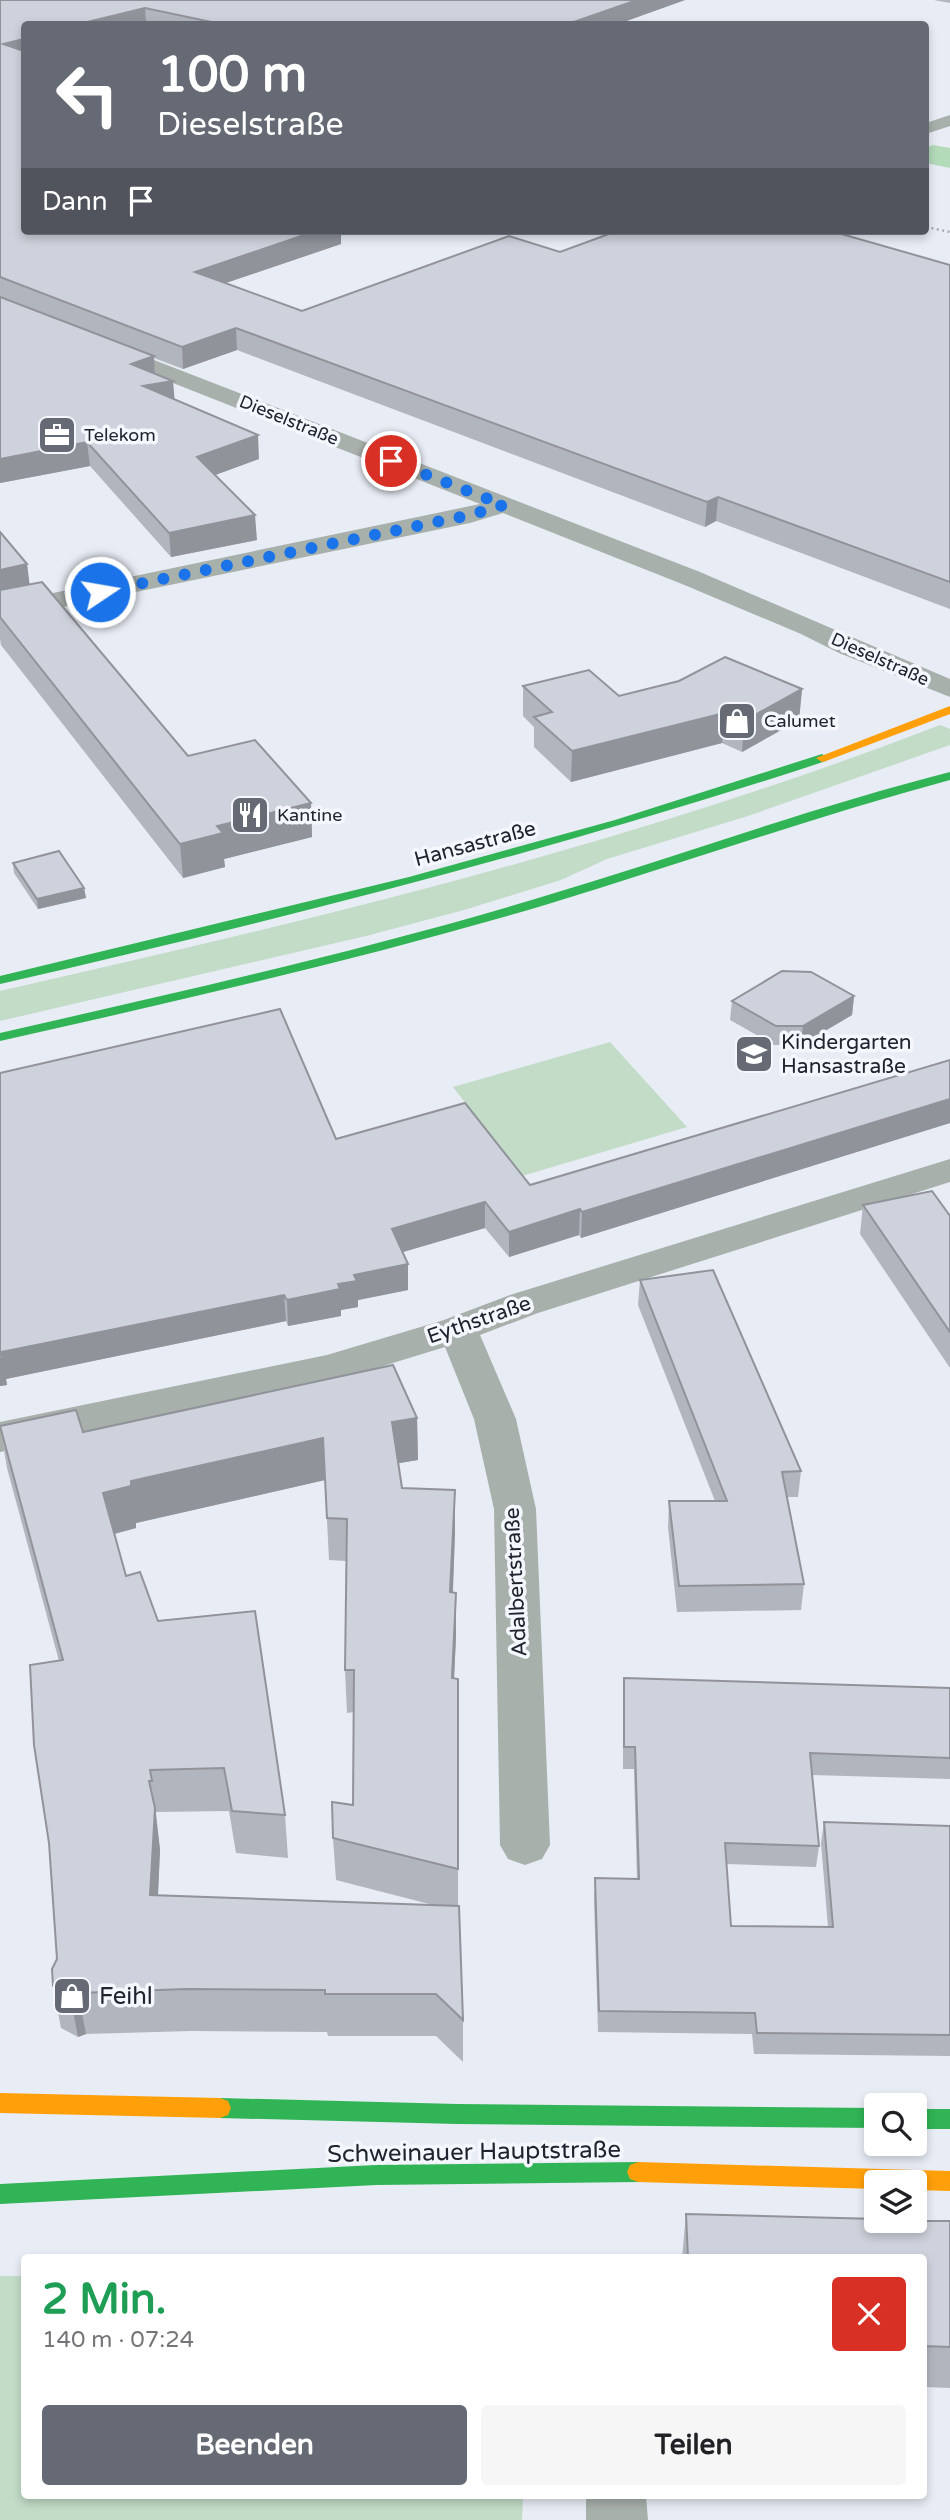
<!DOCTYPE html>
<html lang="de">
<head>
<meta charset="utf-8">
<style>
  body { margin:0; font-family:"Varela Round",sans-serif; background:#f6f6f6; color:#202124; height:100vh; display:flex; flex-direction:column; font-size:26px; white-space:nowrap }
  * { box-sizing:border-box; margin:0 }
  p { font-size:23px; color:#757577 }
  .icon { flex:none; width:38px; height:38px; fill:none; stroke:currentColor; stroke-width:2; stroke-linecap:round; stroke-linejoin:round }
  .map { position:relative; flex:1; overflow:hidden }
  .details { position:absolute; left:21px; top:2254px; width:906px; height:245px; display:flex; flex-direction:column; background:#fff; border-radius:7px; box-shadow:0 4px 10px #0003 }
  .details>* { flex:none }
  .hud { position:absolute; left:21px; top:21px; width:908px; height:214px; border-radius:7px; box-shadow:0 4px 10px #0003; background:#666a74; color:#fff; overflow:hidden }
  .controls { position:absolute; left:864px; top:2093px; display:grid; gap:14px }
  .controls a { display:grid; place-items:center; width:63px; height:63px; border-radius:7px; background:#fff; box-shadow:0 4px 10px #0003; font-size:35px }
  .pin { position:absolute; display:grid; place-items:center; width:60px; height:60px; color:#fff; margin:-30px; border:4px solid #fff; border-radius:50%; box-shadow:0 2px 7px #0007 }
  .me { position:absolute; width:77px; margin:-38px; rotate:78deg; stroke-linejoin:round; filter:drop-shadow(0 0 5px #0008) }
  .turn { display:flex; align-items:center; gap:24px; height:147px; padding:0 21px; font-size:32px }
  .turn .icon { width:91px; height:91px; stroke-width:2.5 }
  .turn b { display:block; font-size:49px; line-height:60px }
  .then { display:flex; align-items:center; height:66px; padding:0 21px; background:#0003; gap:14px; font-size:26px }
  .round { display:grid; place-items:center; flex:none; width:74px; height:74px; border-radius:7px; background:#f6f6f6 }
  .headline { display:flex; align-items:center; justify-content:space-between; height:119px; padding:0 21px }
  h1 { font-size:42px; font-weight:800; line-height:52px; color:#1e9e55 }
  .button { display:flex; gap:14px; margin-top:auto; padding:14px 21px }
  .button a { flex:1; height:80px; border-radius:7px; background:#666a74; color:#fff; font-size:28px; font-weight:800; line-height:80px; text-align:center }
  .button a+a { background:#f6f6f6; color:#202124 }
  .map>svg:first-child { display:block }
  .green { fill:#c2dcc7 }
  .forest { fill:#b3dab9 }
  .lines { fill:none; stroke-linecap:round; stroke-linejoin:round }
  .street { fill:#a8b0ab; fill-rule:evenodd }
  .fast { fill:#30b455; fill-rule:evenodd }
  .slow { fill:#ff9f0a; fill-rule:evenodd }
  .rail { stroke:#a5abab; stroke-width:2.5; stroke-dasharray:2 3.5; stroke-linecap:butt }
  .wall { fill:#b1b5bd; fill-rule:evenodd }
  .shaded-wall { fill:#90939a }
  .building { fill:#ced2dc; stroke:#90939a; stroke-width:2 }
  .route { stroke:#1a73e8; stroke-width:12; stroke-dasharray:0 21.6 }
  .labels { text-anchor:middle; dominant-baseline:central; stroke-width:7; stroke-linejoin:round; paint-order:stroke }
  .far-street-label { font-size:18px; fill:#20242f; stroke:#f4f7fd }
  .far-poi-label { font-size:18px; fill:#20242f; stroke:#f4f7fd; text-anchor:start }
  .street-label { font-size:21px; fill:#20242f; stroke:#f4f7fd }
  .poi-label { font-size:21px; fill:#20242f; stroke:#f4f7fd; text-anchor:start }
  .near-poi-label { font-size:24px; fill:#20242f; stroke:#f4f7fd; text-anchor:start }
  .near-street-label { font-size:24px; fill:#20242f; stroke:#f4f7fd }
</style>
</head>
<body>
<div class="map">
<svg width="950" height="2520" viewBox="0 0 950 2520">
  <rect width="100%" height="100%" fill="#e8ecf5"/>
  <!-- green -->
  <g class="green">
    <path d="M940,725L950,729V745L748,816L607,859L561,880L464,910L366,936L0,1021V991C318,919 635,843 940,725Z"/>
    <path d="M610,1042L687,1127L522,1176L453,1087Z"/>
    <path d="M0,2276H24V2496H523L522,2520H0Z"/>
  </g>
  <!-- forest -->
  <path class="forest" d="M933,145L950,148V168L926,163V148Z"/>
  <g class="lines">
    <!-- street -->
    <g class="street">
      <path d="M950,115V126L926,134V123Z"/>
      <path d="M105,341L700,572L950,679V697L839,653L801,634L682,584L503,513L470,523L0,620V604L480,504L97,353L94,348L97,343Z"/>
      <path d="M950,1159V1182L538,1313L480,1335L516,1419L536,1509L550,1845L542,1859L525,1865L508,1859L500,1845L494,1509L474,1419L445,1347L331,1382L0,1452V1422L327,1355L444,1320L510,1295Z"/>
      <path d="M586,2496H646L648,2520H586Z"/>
    </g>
    <!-- fast -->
    <g class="fast">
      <path d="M822,754L828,758L826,761C555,850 279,920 0,984V976L409,877L615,820Z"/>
      <path d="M950,772V780C813,817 680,864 545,905C365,958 183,1000 0,1041V1033C179,992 358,952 535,899C673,858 809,808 950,772Z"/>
      <path d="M220,2098L457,2104L877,2108V2128L457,2124L220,2118L212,2115L209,2108L212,2101Z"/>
      <rect x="915" y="2109" width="35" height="20"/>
      <path d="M638,2162L646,2165L649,2172L646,2179L638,2182L376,2185L0,2204V2184L376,2165Z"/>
    </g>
    <!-- slow -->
    <g class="slow">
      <path d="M950,706V714L826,761L822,762L816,758Z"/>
      <path d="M0,2093L220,2098L228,2101L231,2108L228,2115L220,2118L0,2113Z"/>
      <path d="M638,2162L950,2171V2191L915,2190V2182H877V2189L638,2182L630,2179L627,2172L630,2165Z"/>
    </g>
    <!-- rail -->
    <path class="rail" d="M926,227L950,232"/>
  </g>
  <!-- wall -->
  <g class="wall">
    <path d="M0,0H685L618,24H24V231H352L341,235V244L226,283L302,311L560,252L950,265V609L716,521L705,527L237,350L183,369L154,358L155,374L174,399L259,459L215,475L257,540L171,557L90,466L0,483Z"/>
    <path d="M934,0H950V3Z"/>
    <path d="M0,532L27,564L29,584L188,756L311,803L312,837L224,859L225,867L183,878L1,645L0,639Z"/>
    <path d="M523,686L619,696L802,689L799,720L742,752L722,743L571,782L534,747V727L523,716Z"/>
    <path d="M13,863L84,888L86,898L38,909L14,873Z"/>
    <path d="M854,996L852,1015L801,1045H774L730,1020L732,1001Z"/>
    <path d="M950,1060V1123L581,1238L579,1235L509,1257L485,1228L402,1252L408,1264V1290L358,1300V1307L341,1310V1316L288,1326L286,1321L6,1379L7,1385L0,1386V1073L336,1139L530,1185Z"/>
    <path d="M863,1205L950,1216V1368L860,1234Z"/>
    <path d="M640,1280L801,1471L798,1497H787L804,1584L801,1610L677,1612L668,1527L669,1501H715L638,1305Z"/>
    <path d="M417,1418L418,1460L398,1463L402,1488L455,1490V1532L453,1593H456V1636L454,1679H458V1906L463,2020V2062L436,2036H328L327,2032L191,2031L86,2034L78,2037L61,2028L53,1986L57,1959L59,1661L7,1468L0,1426L83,1432ZM325,1480L329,1560L346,1561L345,1670L347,1713L354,1712L353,1805L333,1838L336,1880L433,1905L158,1895L160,1850L156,1812L229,1811L236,1853L288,1858L285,1815L158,1621L126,1576L115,1534L136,1528V1523Z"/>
    <path d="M624,1678L950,1688V1779L812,1775L819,1846L816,1867L726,1864L731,1926L828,1927L821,1843L824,1822L950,1826V2056L754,2054L752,2034L598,2032L594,1900L595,1878L637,1879L634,1769H623V1699Z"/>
    <path d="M686,2214L950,2221V2388L924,2387V2258H682Z"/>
  </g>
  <!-- shaded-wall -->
  <g class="shaded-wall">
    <path d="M637,0H685L618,24H568Z"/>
    <path d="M145,8L146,24H79Z"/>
    <path d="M24,39V57L3,44Z"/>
    <path d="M316,231H352L341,235V244L196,293L195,272Z"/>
    <path d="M236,328L237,350L183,369L182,347Z"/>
    <path d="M154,356L155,379L131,364Z"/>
    <path d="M173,381L175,404L143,386Z"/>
    <path d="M258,435L259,459L199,481L197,457Z"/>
    <path d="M87,442L90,466L0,483V459Z"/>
    <path d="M718,497L716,521L705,527L707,502Z"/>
    <path d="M255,515L257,540L171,557L169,533Z"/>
    <path d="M27,564L31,595L0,602V570Z"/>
    <path d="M802,689L799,720L742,752L744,721Z"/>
    <path d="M724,713L722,743L571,782L572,751Z"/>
    <path d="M311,803L312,837L224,859L225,867L183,878L180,844L217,826Z"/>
    <path d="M84,888L86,898L38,909L37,899Z"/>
    <path d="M854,996L852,1015L801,1045L803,1026Z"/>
    <path d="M950,1099V1123L581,1238L582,1212Z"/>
    <path d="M485,1202V1228L393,1255L392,1229Z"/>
    <path d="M580,1209L579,1235L509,1257V1232Z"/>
    <path d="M408,1264V1290L358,1300V1307L341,1310V1316L288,1326L287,1300L338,1284L354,1275Z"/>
    <path d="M284,1295L286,1321L6,1379L7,1385L0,1386V1359L1,1352Z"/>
    <path d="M417,1418L418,1460L394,1464L392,1422Z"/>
    <path d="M323,1438L325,1480L136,1523V1528L109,1535L103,1493L131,1481Z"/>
    <path d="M455,1490V1532L451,1635L450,1592Z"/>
    <path d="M456,1593V1636L452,1721V1678Z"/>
    <path d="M155,1808L160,1850L156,1937L150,1895Z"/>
    <path d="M78,1993L86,2034L78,2037L70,1995Z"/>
  </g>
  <!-- building -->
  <g class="building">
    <path d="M0,0H637L568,24H221L145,8L79,24H24V39L3,44L24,51V231H316L195,272L302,311L509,236L560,252L617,231H831L950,265V582L718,497L707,502L236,328L182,347L0,277Z"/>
    <path d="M0,297L154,356L131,364L173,381L143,386L258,435L197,457L255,515L169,533L87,442L0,459Z"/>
    <path d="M0,532L27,564L0,570Z"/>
    <path d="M42,582L188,756L255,740L311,803L217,826L223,833L180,844L0,617V590Z"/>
    <path d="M725,657L802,689L744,721L724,713L572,751L534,717L552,712L523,686L589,670L619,696L679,681Z"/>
    <path d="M59,851L84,888L37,899L13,863Z"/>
    <path d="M782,971L811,972L854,996L803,1026H776L732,1001Z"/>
    <path d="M280,1009L336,1139L465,1103L530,1185L950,1060V1099L582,1212L580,1209L509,1232L485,1202L392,1229L408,1264L354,1275L357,1281L338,1284L340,1289L287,1300L284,1295L1,1352L3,1358L0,1359V1073Z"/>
    <path d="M932,1191L950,1216V1332L863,1205Z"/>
    <path d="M713,1270L801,1471L782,1472L804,1584L679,1586L669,1501H727L640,1280Z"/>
    <path d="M393,1365L417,1418L392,1422L402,1488L455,1490L450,1592L456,1593L452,1678L458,1679V1869L333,1838L332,1802L353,1805L354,1670H345L347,1519L327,1518L323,1438L131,1481V1486L103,1493L126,1576L140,1572L158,1621L255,1611L285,1815L232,1811L224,1768L150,1770L152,1781H149L155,1808L150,1895L459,1906L463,2020L436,1994H325V1990L186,1989L78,1993L70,1995L53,1986L52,1969L57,1959L49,1843L34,1745L30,1665L63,1660L0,1426L76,1410L83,1432Z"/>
    <path d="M624,1678L950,1688V1758L810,1753L819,1846L725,1843L731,1926L833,1927L824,1822L950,1826V2035L757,2033L755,2013L599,2011L595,1878L639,1879L635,1747H624Z"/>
    <path d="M686,2214L877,2219V2221H950V2347L924,2346V2258H688Z"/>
  </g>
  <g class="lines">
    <!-- route -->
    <path class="route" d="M100,592L470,515L504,505L391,461"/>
  </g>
  <!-- icons -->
  <defs>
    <symbol id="office-square" viewBox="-11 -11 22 22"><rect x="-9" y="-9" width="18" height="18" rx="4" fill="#666a74" stroke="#f4f7fd"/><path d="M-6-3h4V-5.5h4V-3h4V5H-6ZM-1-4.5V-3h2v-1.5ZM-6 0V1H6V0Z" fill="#fff"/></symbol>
    <symbol id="shop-square" viewBox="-11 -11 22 22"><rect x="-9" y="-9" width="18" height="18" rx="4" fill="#666a74" stroke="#f4f7fd"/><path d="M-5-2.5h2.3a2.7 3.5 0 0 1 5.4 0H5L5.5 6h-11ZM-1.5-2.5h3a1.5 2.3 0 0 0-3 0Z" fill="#fff"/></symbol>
    <symbol id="restaurant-square" viewBox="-11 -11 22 22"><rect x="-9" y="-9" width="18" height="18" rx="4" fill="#666a74" stroke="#f4f7fd"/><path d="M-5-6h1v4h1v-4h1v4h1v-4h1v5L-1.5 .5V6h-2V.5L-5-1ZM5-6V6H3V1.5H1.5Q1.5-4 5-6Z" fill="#fff"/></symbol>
    <symbol id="school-square" viewBox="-11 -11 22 22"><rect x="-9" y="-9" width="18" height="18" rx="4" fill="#666a74" stroke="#f4f7fd"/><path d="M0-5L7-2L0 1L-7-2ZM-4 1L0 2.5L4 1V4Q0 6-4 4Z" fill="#fff"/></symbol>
  </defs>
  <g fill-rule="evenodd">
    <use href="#office-square" x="35" y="413" width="44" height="44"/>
    <use href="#shop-square" x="715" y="699" width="44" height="44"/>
    <use href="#restaurant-square" x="228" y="793" width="44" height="44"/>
    <use href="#school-square" x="732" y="1032" width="44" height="44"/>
    <use href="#shop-square" x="50" y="1974" width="44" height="44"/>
  </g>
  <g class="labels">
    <!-- far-street labels -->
    <g class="far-street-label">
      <text transform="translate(289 420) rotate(22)">Dieselstraße</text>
      <text transform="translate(880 659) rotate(24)">Dieselstraße</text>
    </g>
    <!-- far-poi labels -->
    <g class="far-poi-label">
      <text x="84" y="435">Telekom</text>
      <text x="764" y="721">Calumet</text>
      <text x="277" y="815">Kantine</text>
    </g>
    <!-- street labels -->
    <g class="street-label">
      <text transform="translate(475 844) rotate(-15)">Hansastraße</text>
      <text transform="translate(479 1320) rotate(-19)">Eythstraße</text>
      <text transform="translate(516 1582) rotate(-93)">Adalbertstraße</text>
    </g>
    <!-- poi labels -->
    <g class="poi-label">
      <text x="781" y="1042">Kindergarten<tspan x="781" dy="24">Hansastraße</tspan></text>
    </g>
    <!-- near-poi labels -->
    <g class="near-poi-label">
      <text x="99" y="1996">Feihl</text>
    </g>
    <!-- near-street labels -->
    <g class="near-street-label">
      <text transform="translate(474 2152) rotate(-1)">Schweinauer Hauptstraße</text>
    </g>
  </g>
</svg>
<div class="controls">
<a><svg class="icon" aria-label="search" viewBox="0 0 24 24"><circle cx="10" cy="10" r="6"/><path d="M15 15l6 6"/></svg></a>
<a><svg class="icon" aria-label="layers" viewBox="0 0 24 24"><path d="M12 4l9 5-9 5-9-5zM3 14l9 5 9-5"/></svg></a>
</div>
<div class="pin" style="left:391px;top:461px;background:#d93025"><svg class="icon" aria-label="arrive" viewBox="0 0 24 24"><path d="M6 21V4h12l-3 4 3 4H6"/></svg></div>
<svg class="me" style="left:100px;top:592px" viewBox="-20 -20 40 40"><circle r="17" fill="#1a73e8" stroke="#fff" stroke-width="3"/><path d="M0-11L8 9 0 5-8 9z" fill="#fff"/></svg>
<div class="hud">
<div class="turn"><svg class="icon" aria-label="left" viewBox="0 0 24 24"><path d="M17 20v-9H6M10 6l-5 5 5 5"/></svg><div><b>100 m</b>Dieselstraße</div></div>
<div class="then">Dann<svg class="icon" aria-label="arrive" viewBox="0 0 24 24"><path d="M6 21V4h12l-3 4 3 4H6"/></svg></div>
</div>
<section class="details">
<div class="headline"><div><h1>2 Min.</h1><p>140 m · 07:24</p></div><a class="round" style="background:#d93025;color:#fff"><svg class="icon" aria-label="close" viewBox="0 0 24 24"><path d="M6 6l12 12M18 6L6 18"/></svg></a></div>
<div class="button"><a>Beenden</a><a>Teilen</a></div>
</section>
</div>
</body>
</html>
